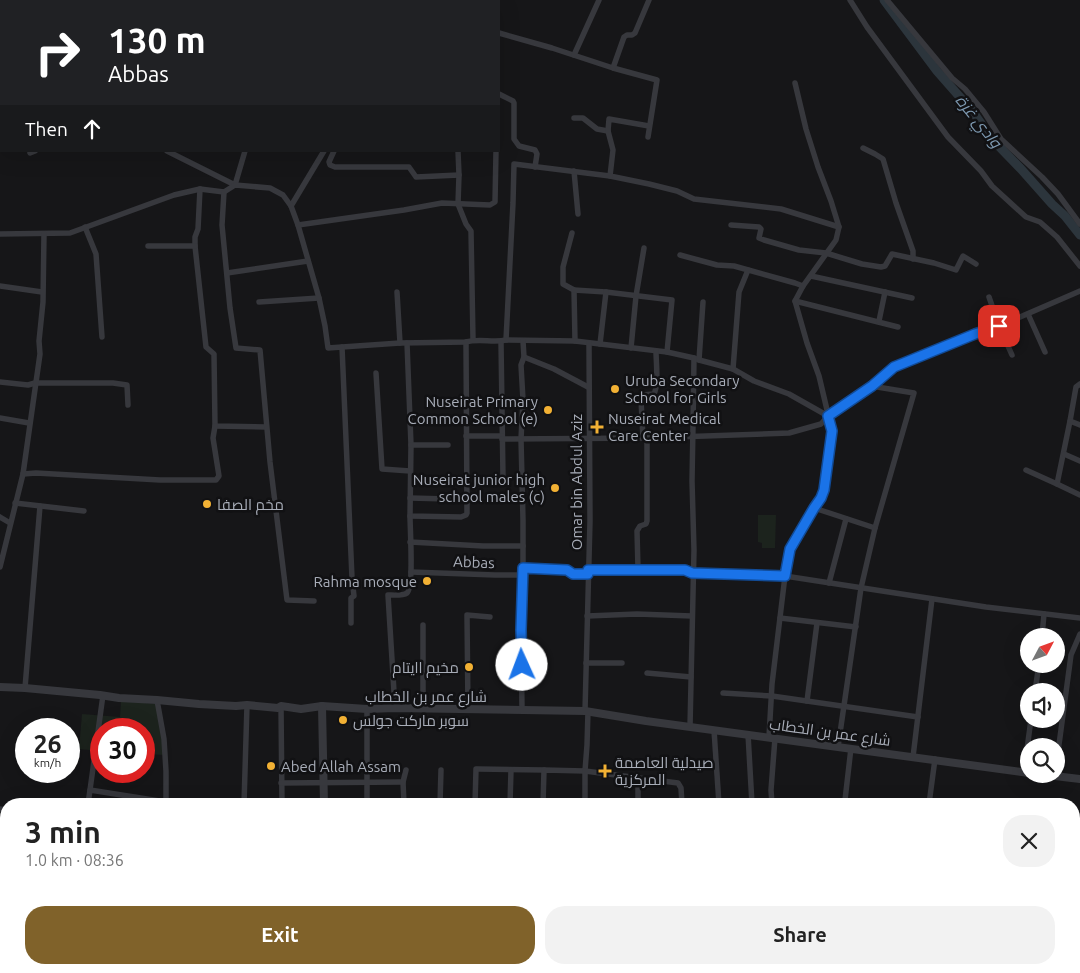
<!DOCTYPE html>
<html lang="en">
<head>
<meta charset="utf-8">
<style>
  body { margin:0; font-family:Ubuntu,Cairo,sans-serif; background:#f2f2f2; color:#222; height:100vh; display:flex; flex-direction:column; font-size:19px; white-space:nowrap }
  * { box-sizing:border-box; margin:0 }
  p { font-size:16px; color:#767676 }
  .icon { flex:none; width:28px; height:28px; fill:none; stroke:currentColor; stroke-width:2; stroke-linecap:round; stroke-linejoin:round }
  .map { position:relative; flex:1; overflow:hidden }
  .details { position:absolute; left:0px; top:798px; width:1080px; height:176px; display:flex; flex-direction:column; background:#fff; border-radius:20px 20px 0 0; box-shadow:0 5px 20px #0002 }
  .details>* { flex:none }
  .guide { position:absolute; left:0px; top:0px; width:500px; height:152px; box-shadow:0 5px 20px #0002; background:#202124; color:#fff; overflow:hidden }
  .needle { width:32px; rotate:49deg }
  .fabs { position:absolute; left:1020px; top:628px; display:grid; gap:10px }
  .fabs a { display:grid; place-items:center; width:45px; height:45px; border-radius:50%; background:#fff; box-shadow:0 5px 20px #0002; font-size:25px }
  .speed { position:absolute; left:15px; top:718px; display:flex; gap:10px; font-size:25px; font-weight:700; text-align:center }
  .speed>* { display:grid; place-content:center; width:65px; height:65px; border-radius:50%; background:#fff; box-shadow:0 5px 20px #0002; line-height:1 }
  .speed small { font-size:12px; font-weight:400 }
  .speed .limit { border:8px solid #d22; background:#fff; color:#111 }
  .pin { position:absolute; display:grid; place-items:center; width:42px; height:42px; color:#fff; margin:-21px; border-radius:10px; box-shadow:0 2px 8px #0006 }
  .me { position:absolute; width:55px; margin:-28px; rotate:358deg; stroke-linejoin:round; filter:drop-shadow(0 0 4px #0008) }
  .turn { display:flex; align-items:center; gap:18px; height:105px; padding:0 25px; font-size:22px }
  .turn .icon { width:65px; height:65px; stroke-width:2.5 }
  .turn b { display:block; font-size:35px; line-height:42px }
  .then { display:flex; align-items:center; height:48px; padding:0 25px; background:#0003; gap:10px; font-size:19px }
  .round { display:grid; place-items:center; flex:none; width:52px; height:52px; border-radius:20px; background:#f2f2f2 }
  .summary { display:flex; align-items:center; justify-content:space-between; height:85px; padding:0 25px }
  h1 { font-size:30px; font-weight:700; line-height:38px }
  .primary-button { display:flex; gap:10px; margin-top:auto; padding:10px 25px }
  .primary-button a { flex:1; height:58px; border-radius:20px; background:#80622a; color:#fff; font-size:20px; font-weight:700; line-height:58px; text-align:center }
  .primary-button a+a { background:#f2f2f2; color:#222 }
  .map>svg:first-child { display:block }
  .green { fill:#1c231d }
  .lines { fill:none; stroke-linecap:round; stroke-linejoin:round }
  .river { stroke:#2c353c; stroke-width:9 }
  .minor { stroke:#37383d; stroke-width:5.5 }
  .tertiary { stroke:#37383d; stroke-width:8 }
  .route-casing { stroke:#114b97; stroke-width:12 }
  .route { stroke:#1a73e8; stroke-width:9 }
  .poi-dot { fill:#f2b134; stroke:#111113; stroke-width:2 }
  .labels { text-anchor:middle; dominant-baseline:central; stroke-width:5; stroke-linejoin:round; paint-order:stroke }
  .poi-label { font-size:15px; fill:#a8adb8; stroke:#111113; text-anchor:start }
  .street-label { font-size:15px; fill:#a8adb8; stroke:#111113 }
  .water-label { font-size:16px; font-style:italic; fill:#7f9bb3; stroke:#111113 }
</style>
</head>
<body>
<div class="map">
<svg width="1080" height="973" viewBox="0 0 1080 973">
  <rect width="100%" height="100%" fill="#161618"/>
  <!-- green -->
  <g class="green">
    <path d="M758,515H776L775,548H762V543L758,542Z"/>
    <path d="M121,701L157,704L166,755L144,754V729H101V751L79,749L82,714L120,717Z"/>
  </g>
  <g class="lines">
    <!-- river -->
    <path class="river" d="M884,0L937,71L973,112L992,139L1021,169L1052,204L1065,216L1080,235"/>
    <!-- minor -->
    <g class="minor">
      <path d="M27,0V1"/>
      <path d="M275,0L277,1"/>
      <path d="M312,0V1"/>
      <path d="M850,0L867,27L948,137L981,171L992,186L1026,217L1040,222L1057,237L1080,266"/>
      <path d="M887,0L952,78L965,89L984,112L1001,139L1042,177L1058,194L1080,224"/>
      <path d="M90,1V0"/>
      <path d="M173,1V0"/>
      <path d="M455,1L456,0"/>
      <path d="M0,28L1,34"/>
      <path d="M499,33L552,48L613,68L657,80L648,137"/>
      <path d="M574,55L599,0"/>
      <path d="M613,68L624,37L627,35H632L635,33L649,0"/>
      <path d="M499,94L513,101L514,103V139L519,146L535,150L537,154L535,167"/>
      <path d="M574,118H583L597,129L608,131"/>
      <path d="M649,126L609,119L608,131L613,150L610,176L649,184L677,191L694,199L781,209L839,227"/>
      <path d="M0,127H1"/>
      <path d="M863,148L875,154L883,159L896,203L913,251V259"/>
      <path d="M167,151L235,185L245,151"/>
      <path d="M334,151L329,162L330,165L335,167H409L416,177L459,175"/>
      <path d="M458,151L459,175L458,204L466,224L471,231L473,339"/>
      <path d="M30,153L35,151"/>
      <path d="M574,171L578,214"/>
      <path d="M200,189L198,229L195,237V246L206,347L214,354L215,426L266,427"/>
      <path d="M291,206L324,151"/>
      <path d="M298,225L404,210L442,203L490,205L495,202L496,151"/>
      <path d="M731,225L759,227L761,229L759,238L764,240L799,250L826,253L862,264L881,267L885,266L892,254L934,263L956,270L963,256L976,264"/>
      <path d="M85,227L96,254L102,337"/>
      <path d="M572,233L563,267V284L574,290L575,341"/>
      <path d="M0,234L70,233L174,195L200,189L224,192"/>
      <path d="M148,246H195"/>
      <path d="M680,255L717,265L734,266L795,283L803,286"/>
      <path d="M227,273L308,261"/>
      <path d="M811,276L912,298"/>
      <path d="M0,286L42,292"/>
      <path d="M574,290L606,292L672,300L667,352"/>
      <path d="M397,292L400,343"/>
      <path d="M989,297L999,326L1012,355"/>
      <path d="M795,301L898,327"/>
      <path d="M259,302L319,298"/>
      <path d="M1028,314L1045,352"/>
      <path d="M879,321L885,292"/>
      <path d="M506,340L513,203L514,164L610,176"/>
      <path d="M501,342L503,478"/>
      <path d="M407,343L411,445L410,516L461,517L466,515L467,513L466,342"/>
      <path d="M600,344L606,292"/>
      <path d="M342,347L400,343L466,342C479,338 493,343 506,340L575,341L667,352L694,358L699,360L733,369L754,381L789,394L828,416"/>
      <path d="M631,348L636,296L644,248"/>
      <path d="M524,357L554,369L588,387"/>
      <path d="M699,360L703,302"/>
      <path d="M733,369L739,292L748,270"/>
      <path d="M376,373L382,469L410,471"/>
      <path d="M0,382L28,385L35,383H113L127,385L128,405"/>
      <path d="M1080,384L1076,387L1070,421L1057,484L1080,495"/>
      <path d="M0,418L29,423"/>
      <path d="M1070,421L1080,425"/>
      <path d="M466,436H502"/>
      <path d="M643,438L641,400L642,395L654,394C659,384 656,363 656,351"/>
      <path d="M502,439L647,438L789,433L821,424L828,416L871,386L894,367L975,335L999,326L1080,291"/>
      <path d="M411,445H448"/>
      <path d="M1064,454L1080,461"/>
      <path d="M1026,470L1057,484"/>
      <path d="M23,474L36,473L160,480H216L219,476L213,438L215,426"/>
      <path d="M410,498L448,499"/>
      <path d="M15,503L84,511"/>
      <path d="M814,508L875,528L914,393L871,386"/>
      <path d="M0,517L10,523"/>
      <path d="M410,542L483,546H523"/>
      <path d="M0,567L23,474L40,354L39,341L43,302L44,234"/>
      <path d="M523,568L567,570L573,574H588"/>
      <path d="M638,569L637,531L640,526L646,524L647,521V438"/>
      <path d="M588,570H685L693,573L785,576L986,607L1080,618"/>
      <path d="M411,572L495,575H523V520L521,439L523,400L521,365L524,357L523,341"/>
      <path d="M829,583L846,519"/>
      <path d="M314,601L287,600L270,462L260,350L236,348L230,308L222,225L224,192L235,185L270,188L283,195L291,206L298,225L319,298L325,326L328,348L342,347L352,578L354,596L351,598V623"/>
      <path d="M587,616L637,614L692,616"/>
      <path d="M780,618L856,627"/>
      <path d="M1042,636L1044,614"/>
      <path d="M586,663H622"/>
      <path d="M647,673L691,677"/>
      <path d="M25,688L40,506"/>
      <path d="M1035,691L1039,664"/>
      <path d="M723,693L772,696L918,717"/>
      <path d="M157,700L164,739L166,771V804"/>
      <path d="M807,701L817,623"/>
      <path d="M281,706L282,804"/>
      <path d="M395,708L388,595C393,595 403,596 407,593C414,588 410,528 410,516"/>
      <path d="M367,709V804"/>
      <path d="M423,709V625"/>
      <path d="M522,709L521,630L523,575"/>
      <path d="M468,710L467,615L490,617"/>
      <path d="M585,711L590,521L589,343"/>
      <path d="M690,727L694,550L692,481L693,426L694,358"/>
      <path d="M714,730L719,804"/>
      <path d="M748,734L752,804"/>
      <path d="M769,737L772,684L785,576L790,549L814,508L821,498L824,490L832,431L819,376L807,343L795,301L803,286L836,240L839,227L831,201L818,167L806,129L795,83"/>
      <path d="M838,747L861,588L875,528"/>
      <path d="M913,757L932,599"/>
      <path d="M1056,767L1071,655L1080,634"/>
      <path d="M478,769L544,770"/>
      <path d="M1024,772L1031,719"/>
      <path d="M281,783L403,782"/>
      <path d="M90,790L103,695"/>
      <path d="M88,804L90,790L166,802L200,804"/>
      <path d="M218,804L244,803"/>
      <path d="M244,804L247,705"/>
      <path d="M404,804L403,782L406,770"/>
      <path d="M440,804L441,770"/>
      <path d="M475,804L476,769"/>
      <path d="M510,804L511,770"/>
      <path d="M543,804L544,770L585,771L587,745L588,711"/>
      <path d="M585,804V771L678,783L681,788L682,804"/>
      <path d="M638,804V778"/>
      <path d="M772,804L771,790L775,738"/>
      <path d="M850,804L845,800L851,748"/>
      <path d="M929,804L935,759"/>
      <path d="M0,809L6,810"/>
      <path d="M1074,867L1080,859"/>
      <path d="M0,869L6,870"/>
      <path d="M0,902H6"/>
      <path d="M0,934L6,935"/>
      <path d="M158,968L159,973"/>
      <path d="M384,968L386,973"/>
      <path d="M540,968V973"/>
      <path d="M588,968V973"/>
      <path d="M663,968V973"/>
      <path d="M694,968V973"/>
      <path d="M281,969L302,970V973"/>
      <path d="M0,971L16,973"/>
      <path d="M196,973V968"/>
      <path d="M242,973V968"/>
      <path d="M905,973L906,968"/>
      <path d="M997,973L999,968"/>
    </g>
    <!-- tertiary -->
    <g class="tertiary">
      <path d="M0,687L25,688L100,695L119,698L157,700L199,704L236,706L247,705L278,708L281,706L301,709L322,706L367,709L395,708L585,711L646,721L1029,773"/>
      <path d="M322,706L324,804"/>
      <path d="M1038,774L1080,779"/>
      <path d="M340,968L341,973"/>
    </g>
  </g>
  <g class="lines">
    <defs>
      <path id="route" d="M522,665L521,630L523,568L567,570L573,574H588V570H685L692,573L785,576L790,549L814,508L821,498L824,490L832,431L828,416L872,386L894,367L975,334L999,326"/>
    </defs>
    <!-- route casing -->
    <use href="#route" class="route-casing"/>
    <!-- route -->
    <use href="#route" class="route"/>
  </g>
  <!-- markers -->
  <g class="poi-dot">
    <circle cx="615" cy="389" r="5"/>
    <circle cx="548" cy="410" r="5"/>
    <path d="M594.5 419.5h5v5h5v5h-5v5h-5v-5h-5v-5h5z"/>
    <circle cx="555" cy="488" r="5"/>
    <circle cx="207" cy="504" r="5"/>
    <circle cx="427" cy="581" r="5"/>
    <circle cx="469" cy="667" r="5"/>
    <circle cx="343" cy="720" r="5"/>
    <circle cx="271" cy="766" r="5"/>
    <path d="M602.5 763.5h5v5h5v5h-5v5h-5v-5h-5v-5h5z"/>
  </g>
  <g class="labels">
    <!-- poi labels -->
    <g class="poi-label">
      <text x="625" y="380">Uruba Secondary<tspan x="625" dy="17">School for Girls</tspan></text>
      <text x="538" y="401" text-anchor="end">Nuseirat Primary<tspan x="538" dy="17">Common School (e)</tspan></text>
      <text x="608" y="418">Nuseirat Medical<tspan x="608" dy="17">Care Center</tspan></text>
      <text x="545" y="479" text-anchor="end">Nuseirat junior high<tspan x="545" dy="17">school males (c)</tspan></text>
      <text x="217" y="504">مخم الصفا</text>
      <text x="417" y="581" text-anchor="end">Rahma mosque</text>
      <text x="459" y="667" text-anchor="end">مخيم اايتام</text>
      <text x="353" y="720">سوبر ماركت جولس</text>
      <text x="615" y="762">صيدلية العاصمة<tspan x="615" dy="17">المركزية</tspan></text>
      <text x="281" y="766">Abed Allah Assam</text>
    </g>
    <!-- street labels -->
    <g class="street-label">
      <text transform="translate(576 482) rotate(-90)">Omar bin Abdul Aziz</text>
      <text transform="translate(474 562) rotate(2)">Abbas</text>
      <text x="426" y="696">شارع عمر بن الخطاب</text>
      <text transform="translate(830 732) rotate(8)">شارع عمر بن الخطاب</text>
    </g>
    <!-- water labels -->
    <g class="water-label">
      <text transform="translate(979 121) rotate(51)">وادي غزة</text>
    </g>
  </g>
</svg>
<div class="fabs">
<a><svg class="needle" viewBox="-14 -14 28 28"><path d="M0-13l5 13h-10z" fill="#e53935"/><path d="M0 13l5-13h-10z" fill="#767676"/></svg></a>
<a><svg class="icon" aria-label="sound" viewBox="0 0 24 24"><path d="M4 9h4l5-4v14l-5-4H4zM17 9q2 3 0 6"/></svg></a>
<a><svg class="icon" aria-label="search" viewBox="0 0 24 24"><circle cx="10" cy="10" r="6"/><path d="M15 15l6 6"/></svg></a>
</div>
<div class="speed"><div>26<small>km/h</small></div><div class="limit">30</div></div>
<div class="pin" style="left:999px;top:326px;background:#d93025"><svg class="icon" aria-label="arrive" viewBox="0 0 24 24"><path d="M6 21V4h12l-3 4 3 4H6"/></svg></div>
<svg class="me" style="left:522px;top:665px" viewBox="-20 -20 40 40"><circle r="19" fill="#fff"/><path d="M0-13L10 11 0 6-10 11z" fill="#1a73e8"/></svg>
<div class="guide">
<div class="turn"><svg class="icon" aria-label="right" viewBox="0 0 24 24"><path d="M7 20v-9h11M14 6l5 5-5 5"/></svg><div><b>130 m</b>Abbas</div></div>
<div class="then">Then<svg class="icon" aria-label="ahead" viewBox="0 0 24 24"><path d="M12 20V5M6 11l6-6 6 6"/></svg></div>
</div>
<section class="details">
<div class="summary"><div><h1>3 min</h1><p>1.0 km · 08:36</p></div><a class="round"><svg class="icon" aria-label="close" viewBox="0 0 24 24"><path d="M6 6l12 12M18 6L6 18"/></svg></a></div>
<div class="primary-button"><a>Exit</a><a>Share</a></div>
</section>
</div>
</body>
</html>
